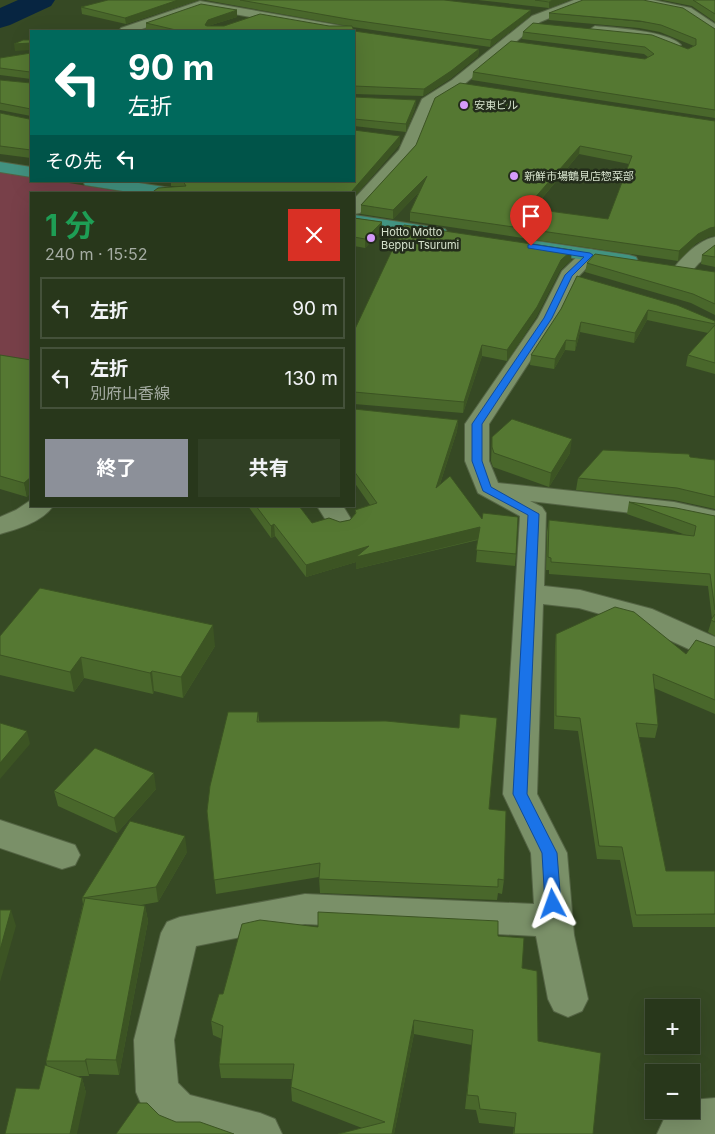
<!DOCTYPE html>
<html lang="ja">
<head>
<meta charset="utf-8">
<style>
  body { margin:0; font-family:Inter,"Noto Sans JP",sans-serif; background:#303f24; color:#f1f3f6; height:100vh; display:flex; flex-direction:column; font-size:19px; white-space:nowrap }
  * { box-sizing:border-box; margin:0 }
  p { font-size:16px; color:#a5aca3 }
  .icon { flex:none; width:28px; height:28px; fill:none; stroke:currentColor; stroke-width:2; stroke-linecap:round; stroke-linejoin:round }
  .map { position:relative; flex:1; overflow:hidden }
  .panel { position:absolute; left:30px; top:192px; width:325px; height:315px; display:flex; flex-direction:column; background:#28371b; border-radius:0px; box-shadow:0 5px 20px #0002,0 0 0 1px #44513a }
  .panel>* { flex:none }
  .guide { position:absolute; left:30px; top:30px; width:325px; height:152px; border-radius:0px; box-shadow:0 5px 20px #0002,0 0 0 1px #44513a; background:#00695c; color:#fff; overflow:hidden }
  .buttons { position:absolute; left:645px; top:999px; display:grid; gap:10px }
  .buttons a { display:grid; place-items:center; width:55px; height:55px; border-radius:0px; background:#28371b; box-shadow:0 5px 20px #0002,0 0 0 1px #44513a; font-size:25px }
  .pin { position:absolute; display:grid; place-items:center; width:42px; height:42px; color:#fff; margin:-51px -21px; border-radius:50% 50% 50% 0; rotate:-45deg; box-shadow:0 0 5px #0007 }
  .pin .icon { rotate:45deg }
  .me { position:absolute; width:55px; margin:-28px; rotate:356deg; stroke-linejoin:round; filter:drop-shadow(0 0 4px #0008) }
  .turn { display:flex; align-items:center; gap:18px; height:105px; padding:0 15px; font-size:22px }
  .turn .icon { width:65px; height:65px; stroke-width:2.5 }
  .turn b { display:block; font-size:35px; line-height:42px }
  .then { display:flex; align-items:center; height:48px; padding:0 15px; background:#0003; gap:10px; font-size:19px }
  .round { display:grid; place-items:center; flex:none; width:52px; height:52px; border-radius:0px; background:#303f24 }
  .overview { display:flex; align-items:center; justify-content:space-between; height:85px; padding:0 15px }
  h1 { font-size:30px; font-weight:700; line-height:38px; color:#1e9e55 }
  .action { display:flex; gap:10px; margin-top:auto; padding:10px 15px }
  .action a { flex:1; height:58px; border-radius:0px; background:#8c9099; color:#fff; font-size:20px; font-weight:700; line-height:58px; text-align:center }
  .action a+a { background:#303f24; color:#f1f3f6 }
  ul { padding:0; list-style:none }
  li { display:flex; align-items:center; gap:15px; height:62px; margin:0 10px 8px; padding:0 5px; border:2px solid #44513a; border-radius:0px }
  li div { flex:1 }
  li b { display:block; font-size:19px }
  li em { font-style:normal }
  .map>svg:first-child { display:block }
  .green { fill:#784049 }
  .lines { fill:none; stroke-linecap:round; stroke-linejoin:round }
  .river { fill:#072541; fill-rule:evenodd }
  .minor-casing { stroke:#546444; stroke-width:2 }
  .major-casing { stroke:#546444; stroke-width:2 }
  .minor { fill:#7a9068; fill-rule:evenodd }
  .major { fill:#429381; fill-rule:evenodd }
  .wall { fill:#49672b; fill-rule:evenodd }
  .shaded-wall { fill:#3c5423 }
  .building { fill:#557832; stroke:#3c5423; fill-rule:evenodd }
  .route { fill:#1a73e8; stroke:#114b97 }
  .poi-dot { fill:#d59bfb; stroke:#232c1b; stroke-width:2 }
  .labels { text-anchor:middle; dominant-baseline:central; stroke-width:5; stroke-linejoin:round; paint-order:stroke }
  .far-poi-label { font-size:11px; fill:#d6e2cd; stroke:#232c1b; text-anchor:start }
</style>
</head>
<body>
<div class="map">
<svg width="715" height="1134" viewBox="0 0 715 1134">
  <rect width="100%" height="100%" fill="#364924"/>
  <!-- green -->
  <path class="green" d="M0,172L31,177V181H57L136,194H31V380L0,392Z"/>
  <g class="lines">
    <!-- river -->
    <path class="river" d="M18,0H55L51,6L10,25L0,28V8Z"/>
    <defs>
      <g id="minor">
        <path d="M574,0H590L588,2L540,22L462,86L433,104L414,152L360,213L354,214V199L399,150L422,99L452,80L532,16Z"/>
        <path d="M629,0H653L691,8L715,24V34L683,13L635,3Z"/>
        <path d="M200,1L348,27L354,31H329L201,8L136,31H119L121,28Z"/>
        <path d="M595,26C614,28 669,31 681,45L675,49L645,40L591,33L589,30Z"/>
        <path d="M715,237V251L699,263L690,273L683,275L676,273L673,269C683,256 699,240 715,237Z"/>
        <path d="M590,249L597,251L599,255L577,278L558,318L489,424V461L498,483L674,502L715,511V527L674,518L530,501L542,507L546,513L544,586L580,590L652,609L715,637V659L704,656L632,623L579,608L543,604L537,794L567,853L574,935L588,999L582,1011L568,1017L554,1011L548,999L536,936L305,924L196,946L174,1040L178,1083L190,1095L260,1113L275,1119L282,1134H179L163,1128L142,1106L136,1092L134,1040L161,933L167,922L180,917L305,894L534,904L531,853L503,794L520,516L478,493L465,461V424L538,318L562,271L583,251Z"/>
        <path d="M31,500V506H53C42,522 18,529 0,534V517L16,510Z"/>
        <path d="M317,506H343L354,524L350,530L341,532L332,530Z"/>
        <path d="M0,820L75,845L80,855L75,865L62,869L0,848Z"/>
        <path d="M715,1098V1134H657L664,1119L671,1110H691V1100Z"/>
      </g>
      <g id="major">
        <path d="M0,162L31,167V177L0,172Z"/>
        <path d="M83,181H126L177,189L183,190L185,194H142L91,186L85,185Z"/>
        <path d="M354,215L439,228L445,229L448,233L445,237L439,238L354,225Z"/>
        <path d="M536,241L629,255L636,257L638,261L636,265L629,267L529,251L527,247L529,243Z"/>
      </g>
    </defs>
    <!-- minor casing -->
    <use href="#minor" class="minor-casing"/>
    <!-- major casing -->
    <use href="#major" class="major-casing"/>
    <!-- minor -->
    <use href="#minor" class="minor"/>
    <!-- major -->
    <use href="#major" class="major"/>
  </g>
  <!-- wall -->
  <g class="wall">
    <path d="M198,0L126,24L82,14L81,7Z"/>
    <path d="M205,0H444L530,16L490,47L352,27L354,31L479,49L478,56L451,78L423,96L354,94V31H154L146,29V23L237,17L208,26H348Z"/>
    <path d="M478,0H569L549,8Z"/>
    <path d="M662,0H715V22L692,6Z"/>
    <path d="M549,13L715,29V118L472,80L473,72L645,59L648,57L644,54L522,39L523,32L688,49L694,46L660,32L639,28L549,20Z"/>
    <path d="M31,53V116L0,110V80L31,83V79L0,75V58Z"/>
    <path d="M354,97L416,100L415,108L406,132L354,126Z"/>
    <path d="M0,113L29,119L31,118V158L0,154Z"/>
    <path d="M715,121L708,237L696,243L678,261L410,221V212L419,192L393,219L361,214V205L416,145ZM579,154L629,164L608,219L533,209Z"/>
    <path d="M400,136V144L354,197V194L171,186V181H354Z"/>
    <path d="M354,218L382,222L381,231L365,248L354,246Z"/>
    <path d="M715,245V267L701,264L702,255Z"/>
    <path d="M571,260L560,270L536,317L507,361L482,356L463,413L354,404V331Z"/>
    <path d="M587,263L715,272V315L691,303L585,272Z"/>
    <path d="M577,276L715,321V374L686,366L688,355L708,333L647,320L634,343L580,332L575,351L565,350L554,369L530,365L531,355L561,309Z"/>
    <path d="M0,355L27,497L0,489Z"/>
    <path d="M354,409L458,420L457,431L440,484L482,519L516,554L515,566L476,562L478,540L356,569V562L306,577L275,536L271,538L248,506H299L312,523L340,522L350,520L355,514V510L370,505L354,482Z"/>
    <path d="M492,437L570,453L549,487L493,467L491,461Z"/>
    <path d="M690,457L715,460V509L674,500L576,490L578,478Z"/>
    <path d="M629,502L715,516V636L708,632L712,619L708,586L549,574V570H546L547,532L549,520L686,535L627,514Z"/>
    <path d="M556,634L686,654L715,647V714L654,688L658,725L655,738L639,737L666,871H715V927H633L620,860L597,859L578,731L554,729L555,646Z"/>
    <path d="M0,636L215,646L183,698L154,691L153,694L84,678L74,692L0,675Z"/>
    <path d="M258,712L259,721L489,809L504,880L502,894L498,893L497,900L320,893L319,877L216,894L207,811Z"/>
    <path d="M156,789L117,833L58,806L54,791Z"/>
    <path d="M187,852L158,902L141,905L145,906L148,921L119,1075L89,1074V1076H76L82,1078L86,1093L39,1089L47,1066L46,1061L83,904L82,898Z"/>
    <path d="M318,927L498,936L522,968L538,1041L593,1134H513L514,1127L479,1123L476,1110L465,1109L472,1045L414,1034L394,1134L362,1128L292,1101L291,1087L292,1079L221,1078L219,1064L222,1039L213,1035L211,1021L223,994Z"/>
  </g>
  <!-- shaded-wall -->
  <g class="shaded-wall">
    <path d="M178,0H198L126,24L125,18Z"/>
    <path d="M553,0H569L549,8V2Z"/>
    <path d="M237,10V17L208,26L205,31V25L208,20Z"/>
    <path d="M531,10L530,16L490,47L491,40Z"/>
    <path d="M31,43V50L15,51L14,44Z"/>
    <path d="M479,49L478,56L451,78L423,96L424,89Z"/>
    <path d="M416,100L415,108L406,132V124Z"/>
    <path d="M400,136V144L354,197V194H352V191Z"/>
    <path d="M580,146L579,154L526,217V208Z"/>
    <path d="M427,176V184L393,219V210Z"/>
    <path d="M382,222L381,231L365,248V239Z"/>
    <path d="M715,227V236L708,237L696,243L678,261L679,251L698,234L710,228Z"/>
    <path d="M572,250L571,260L560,270L536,317L507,361V350L561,260Z"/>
    <path d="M648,310L647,320L634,343L635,333Z"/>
    <path d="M581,322L580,332L575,351L576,341Z"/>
    <path d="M566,340L565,350L554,369L555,359Z"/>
    <path d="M482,345V356L463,413L464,402Z"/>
    <path d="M458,420L457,431L435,499L436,488Z"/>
    <path d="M572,439L570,453L549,487L551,473Z"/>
    <path d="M31,477V493L27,497L24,483Z"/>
    <path d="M274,524L275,536L271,538V526Z"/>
    <path d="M480,527L479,539L356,569V562L306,577V565L369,546Z"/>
    <path d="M213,625L215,646L183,698L181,677Z"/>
    <path d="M81,657L84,678L74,692L70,672Z"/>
    <path d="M152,671L154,691L153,694L150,673Z"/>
    <path d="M27,731L30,744L0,779V763Z"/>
    <path d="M154,773L156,789L117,833L114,818Z"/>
    <path d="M185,836L187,852L158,902L156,887Z"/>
    <path d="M145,906L148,921L119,1075L116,1060Z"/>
    <path d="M11,910L16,926L0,982V950Z"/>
    <path d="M414,1020V1034L394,1134H392Z"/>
    <path d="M86,1059L89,1074V1076L85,1061Z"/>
    <path d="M82,1078L86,1093L77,1134H70Z"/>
  </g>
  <!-- building -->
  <g class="building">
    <path d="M108,0H178L125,18L81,7Z"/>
    <path d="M240,0H444L531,10L491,40L353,20Z"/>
    <path d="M535,0H553L549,2Z"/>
    <path d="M583,0H643L683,8L715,29V110L473,72L511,41L645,59L654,54L645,47L523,32L533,23L652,35L688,49L696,45V39L661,25L640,21L549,13Z"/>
    <path d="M693,0H715V14Z"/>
    <path d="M201,4L237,10L208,20L205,25L207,26H224L260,14L329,26H352L354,31L479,49L451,71L424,89L354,86V31H176V30L146,23Z"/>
    <path d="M23,40H31V47V43L14,44Z"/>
    <path d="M31,53V109L0,103V80L31,83L30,72L0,68V58Z"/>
    <path d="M460,83L715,121V227L710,228L698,234L679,251L410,212L427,176L393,210L361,205L416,145L435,98ZM580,146L632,156L608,219L526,208Z"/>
    <path d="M354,97L416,100L406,124L354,119Z"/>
    <path d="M0,113L29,119L31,118V150L0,146Z"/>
    <path d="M354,130L400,136L352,191V194H150L158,188L186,186L183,181H354Z"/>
    <path d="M354,218L382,222L365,239L354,237Z"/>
    <path d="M404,225L572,250L561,260L537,307L507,350L482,345L464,402L354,392V331Z"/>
    <path d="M715,245V257L702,255Z"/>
    <path d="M595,254L715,272V304L693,294L587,263Z"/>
    <path d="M577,276L677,305L715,321V324L648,310L635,333L581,322L576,341L566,340L555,359L531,355L561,309Z"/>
    <path d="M715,325V363L688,355Z"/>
    <path d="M0,355L31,360V477L24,483L0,476Z"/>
    <path d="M354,409L458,420L436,488L450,476L482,519L483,513L518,517L516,554L476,550L480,527L356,557L369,546L306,565L274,524L271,526L256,506H299L312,523L329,518L340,522L350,520L356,513L355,510L377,503L354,471Z"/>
    <path d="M512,419L572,439L551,473L494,453L492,447V437Z"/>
    <path d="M603,450L689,454L690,457L715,460V497L677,488L578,478Z"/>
    <path d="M629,502L676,508L715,516V610L710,574L551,562V558L548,557L549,520L694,536L696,526Z"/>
    <path d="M40,588L213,625L181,677L152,671L150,673L81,657L70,672L0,655V636Z"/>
    <path d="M615,607L634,612L686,654L696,640L715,647V700L653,674L658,725L636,723L666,871H715V914L636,915L622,847L599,846L580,718L556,716V634Z"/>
    <path d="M715,614V622L711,620Z"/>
    <path d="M228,712H258L257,722L386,721L459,728L460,714L497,718L489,809L506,811L504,880L498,879V887L319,879L320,863L214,880L207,811L210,786Z"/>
    <path d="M0,723L27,731L0,763Z"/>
    <path d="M95,748L154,773L114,818L54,791Z"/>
    <path d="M130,821L185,836L156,887L82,898Z"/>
    <path d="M85,898L145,906L116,1060L86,1059L85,1061H46Z"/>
    <path d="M0,910H11L0,950Z"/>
    <path d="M318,912L498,921V936L524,938L522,968L537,971L538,1041L601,1053L593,1134H514L516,1113L480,1109L478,1096L467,1095L473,1030L414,1020L392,1134H338L385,1122L291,1087L294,1064H219L223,1026L211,1021L219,994H223L242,924L260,920L318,927Z"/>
    <path d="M45,1065L82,1078L70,1134H5L16,1088L39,1089Z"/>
    <path d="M138,1103H147L159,1115L176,1122H200L234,1134H116Z"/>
  </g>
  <!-- route -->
  <path class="route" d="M531,244L590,253L593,255L572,276L552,318L482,424V461L491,487L539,514L527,794L557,853L561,904L558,909L553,911L548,909L545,904L542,853L513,794L528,515L483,491L472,461V424L544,318L565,275L584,257L528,248V245Z"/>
  <!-- markers -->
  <g class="poi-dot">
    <circle cx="464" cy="105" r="5"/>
    <circle cx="514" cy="176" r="5"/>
    <circle cx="371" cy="238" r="5"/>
  </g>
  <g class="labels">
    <!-- far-poi labels -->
    <g class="far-poi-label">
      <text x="474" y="105">安東ビル</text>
      <text x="524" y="176">新鮮市場鶴見店惣菜部</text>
      <text x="381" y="232">Hotto Motto<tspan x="381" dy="13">Beppu Tsurumi</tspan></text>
    </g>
  </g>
</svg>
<div class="buttons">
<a>+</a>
<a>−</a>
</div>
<div class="pin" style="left:531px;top:246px;background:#d93025"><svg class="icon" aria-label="arrive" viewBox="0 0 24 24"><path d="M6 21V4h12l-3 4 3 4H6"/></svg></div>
<svg class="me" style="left:553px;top:904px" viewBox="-20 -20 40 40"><path d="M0-17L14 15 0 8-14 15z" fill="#1a73e8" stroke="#fff" stroke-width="4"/></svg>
<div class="guide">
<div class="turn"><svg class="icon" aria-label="left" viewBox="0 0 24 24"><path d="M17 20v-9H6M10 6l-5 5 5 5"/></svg><div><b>90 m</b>左折</div></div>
<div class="then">その先<svg class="icon" aria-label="left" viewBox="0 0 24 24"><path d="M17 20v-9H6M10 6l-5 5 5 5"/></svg></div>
</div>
<section class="panel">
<div class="overview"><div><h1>1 分</h1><p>240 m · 15:52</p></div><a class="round" style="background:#d93025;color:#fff"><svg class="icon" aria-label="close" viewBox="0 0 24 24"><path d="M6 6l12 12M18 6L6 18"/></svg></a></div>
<ul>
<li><svg class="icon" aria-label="left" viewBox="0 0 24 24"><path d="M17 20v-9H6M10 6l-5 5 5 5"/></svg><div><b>左折</b></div><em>90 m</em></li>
<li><svg class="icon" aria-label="left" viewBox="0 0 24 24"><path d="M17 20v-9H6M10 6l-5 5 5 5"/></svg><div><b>左折</b><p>別府山香線</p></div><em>130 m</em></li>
</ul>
<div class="action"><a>終了</a><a>共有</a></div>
</section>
</div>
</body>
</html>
